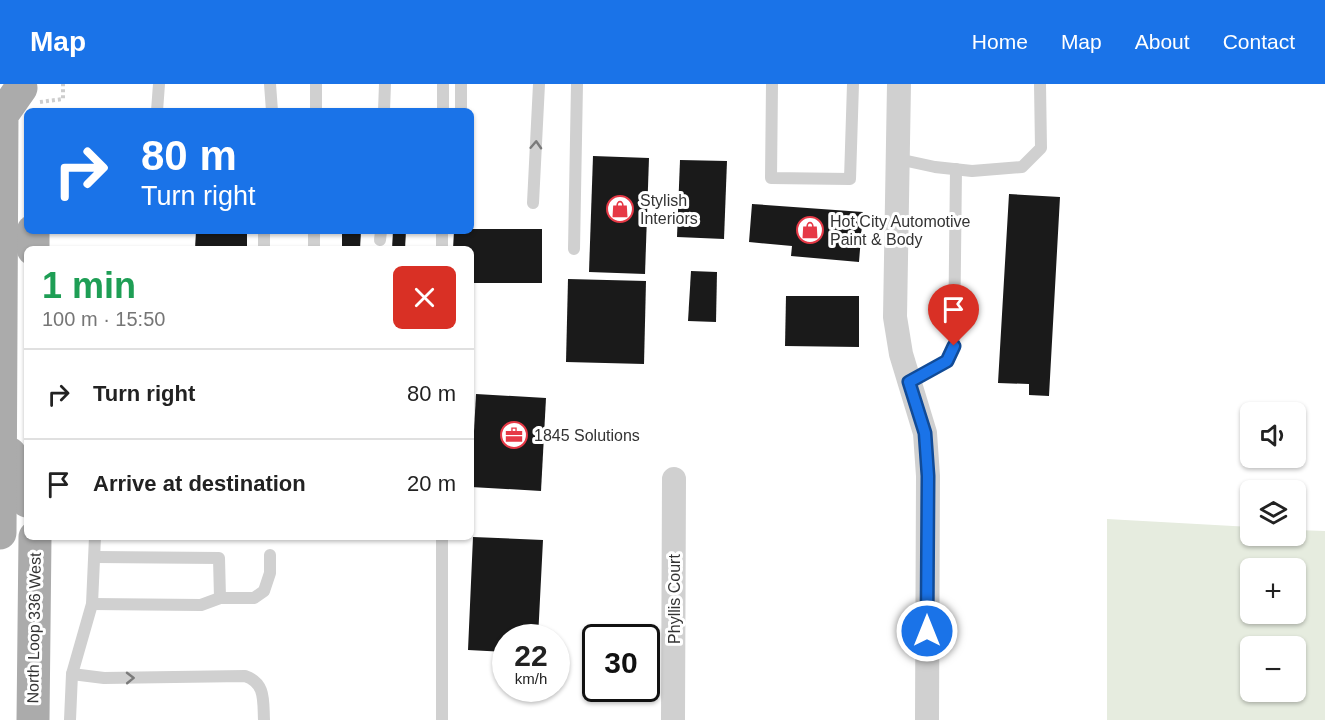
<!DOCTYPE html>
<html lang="en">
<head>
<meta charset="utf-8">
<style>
  body { margin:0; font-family:Helvetica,sans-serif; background:#f2f2f2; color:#222; height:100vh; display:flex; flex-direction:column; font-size:22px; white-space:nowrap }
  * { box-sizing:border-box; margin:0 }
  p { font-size:20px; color:#767676 }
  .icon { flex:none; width:33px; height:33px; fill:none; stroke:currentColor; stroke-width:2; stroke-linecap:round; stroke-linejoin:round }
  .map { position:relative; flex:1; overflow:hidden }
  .sheet { position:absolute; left:24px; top:162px; width:450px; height:294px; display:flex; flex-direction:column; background:#fff; border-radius:9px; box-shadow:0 2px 4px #0004 }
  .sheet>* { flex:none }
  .hud { position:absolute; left:24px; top:24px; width:450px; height:126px; border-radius:9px; box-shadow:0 2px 4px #0004; background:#1a73e8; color:#fff; overflow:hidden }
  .buttons { position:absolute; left:1240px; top:318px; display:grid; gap:12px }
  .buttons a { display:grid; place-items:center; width:66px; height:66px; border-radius:9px; background:#fff; box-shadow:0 2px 4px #0004; font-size:30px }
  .speed { position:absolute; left:492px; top:540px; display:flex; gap:12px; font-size:30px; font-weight:700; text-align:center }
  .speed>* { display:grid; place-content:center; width:78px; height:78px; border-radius:50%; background:#fff; box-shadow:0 2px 4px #0004; line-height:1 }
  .speed small { font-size:15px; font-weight:400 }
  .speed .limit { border:3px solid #111; border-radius:9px; background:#fff; color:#111 }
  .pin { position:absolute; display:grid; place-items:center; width:51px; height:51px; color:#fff; margin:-62px -26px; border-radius:50% 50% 50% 0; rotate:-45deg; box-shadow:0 0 6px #0007 }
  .pin .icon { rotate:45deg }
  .me { position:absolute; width:66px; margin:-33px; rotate:0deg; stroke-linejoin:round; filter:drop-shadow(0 0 4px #0008) }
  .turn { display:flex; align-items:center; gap:21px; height:126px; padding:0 18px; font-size:27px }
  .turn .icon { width:78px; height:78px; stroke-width:2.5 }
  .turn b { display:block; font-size:42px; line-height:51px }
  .round { display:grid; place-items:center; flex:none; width:63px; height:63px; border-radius:9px; background:#f2f2f2 }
  .summary { display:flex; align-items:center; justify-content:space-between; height:102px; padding:0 18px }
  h1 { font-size:36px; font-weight:700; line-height:45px; color:#1e9e55 }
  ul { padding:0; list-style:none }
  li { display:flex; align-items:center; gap:18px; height:90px; padding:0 18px; border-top:2px solid #e0e0e0 }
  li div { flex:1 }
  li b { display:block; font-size:22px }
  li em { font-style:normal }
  header { display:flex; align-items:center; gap:36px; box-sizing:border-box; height:84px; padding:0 30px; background:#1a73e8; color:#fff }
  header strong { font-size:28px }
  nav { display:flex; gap:33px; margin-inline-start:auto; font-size:21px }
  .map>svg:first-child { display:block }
  .green { fill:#e6ecdf; fill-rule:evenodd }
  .building { fill:#1a1a1a }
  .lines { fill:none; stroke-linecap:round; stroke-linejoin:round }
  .path { stroke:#cdcdcd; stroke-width:4; stroke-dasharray:3 3; stroke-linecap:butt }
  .service { stroke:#d0d0d0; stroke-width:12 }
  .minor { stroke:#d0d0d0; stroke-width:24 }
  .primary { stroke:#ababab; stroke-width:33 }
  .oneway { stroke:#7a7a7a }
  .route-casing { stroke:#114b97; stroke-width:15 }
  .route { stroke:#1a73e8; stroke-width:10 }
  .labels { text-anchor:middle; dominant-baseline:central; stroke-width:6; stroke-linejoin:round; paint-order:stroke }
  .poi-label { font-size:16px; fill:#333; stroke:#fff; text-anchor:start }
  .street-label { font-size:16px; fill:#333; stroke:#fff }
</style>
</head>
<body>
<header>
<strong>Map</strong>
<nav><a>Home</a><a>Map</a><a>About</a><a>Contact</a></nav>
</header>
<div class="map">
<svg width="1325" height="636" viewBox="0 0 1325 636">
  <rect width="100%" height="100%" fill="#fff"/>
  <!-- green -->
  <path class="green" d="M1107,435L1251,443V452H1296V446L1325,447V636H1107ZM1251,484H1296V530H1251ZM1296,562V608H1251V562Z"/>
  <!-- building -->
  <g class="building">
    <path d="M593,72L649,74L645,190L589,188Z"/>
    <path d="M680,76L727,77L724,155L677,153Z"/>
    <path d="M1009,110L1060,113L1049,312L1029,311V300L998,299Z"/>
    <path d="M752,120L863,128L859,178L791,172L792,162L749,158Z"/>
    <path d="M471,145H542V199H471V165H453L454,147Z"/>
    <path d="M196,147H247V165H195Z"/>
    <path d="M342,147H361L360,165H342Z"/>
    <path d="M393,147H406L405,165H392Z"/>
    <path d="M691,187L717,188L716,238L688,237Z"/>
    <path d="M568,195L646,197L644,280L566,278Z"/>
    <path d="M786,212H859V263L785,262Z"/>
    <path d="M476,310L546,314L541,407L471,403Z"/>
    <path d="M473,453L543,456L538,554H506V568L468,566Z"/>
  </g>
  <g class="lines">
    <!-- path -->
    <path class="path" d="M40,18L63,15V0"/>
    <!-- service -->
    <g class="service">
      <path d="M270,0L272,27"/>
      <path d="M772,0L771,94L850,95L853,0"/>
      <path d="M157,27L159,0"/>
      <path d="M316,27V0"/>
      <path d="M384,27L385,0"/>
      <path d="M443,27V0"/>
      <path d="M461,27V0"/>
      <path d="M898,75L935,83L972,87L1022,83L1041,64L1040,0"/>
      <path d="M533,119L539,0"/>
      <path d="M380,156L381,147"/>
      <path d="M264,165V147"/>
      <path d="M314,165V147"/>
      <path d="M442,165V147"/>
      <path d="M574,165L577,0"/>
      <path d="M909,298L947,277L954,262L956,85"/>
      <path d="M96,473L219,474L220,514"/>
      <path d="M92,520L201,521L220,514H254L264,507L270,489V471"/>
      <path d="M72,590L104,594L245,592C266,599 263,617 264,636"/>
      <path d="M70,636L72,590L92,520L95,453"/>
      <path d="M442,636V453"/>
    </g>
    <!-- minor -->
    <g class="minor">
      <path d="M899,0L895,233L901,270L925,349L928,392L927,636"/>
      <path d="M673,636L674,395"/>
    </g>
    <!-- primary -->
    <g class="primary">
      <path d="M33,147V165"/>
      <path d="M10,370C18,386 17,402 27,417"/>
      <path d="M0,449L2,31L21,4"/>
      <path d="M33,636L35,453"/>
    </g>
  </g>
  <!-- one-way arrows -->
  <defs><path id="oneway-chevron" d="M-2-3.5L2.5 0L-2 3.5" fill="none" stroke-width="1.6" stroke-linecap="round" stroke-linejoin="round" transform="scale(1.5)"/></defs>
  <g class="oneway">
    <use href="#oneway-chevron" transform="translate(536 61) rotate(-87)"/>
    <use href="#oneway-chevron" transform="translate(130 594) rotate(-1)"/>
  </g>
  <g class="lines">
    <defs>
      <path id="route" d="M927,547L928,392L925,349L909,298L947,277L954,262"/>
    </defs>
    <!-- route casing -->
    <use href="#route" class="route-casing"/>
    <!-- route -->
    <use href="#route" class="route"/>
  </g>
  <!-- icons -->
  <defs>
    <symbol id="shop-ring" viewBox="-11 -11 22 22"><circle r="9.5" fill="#fff" stroke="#e63946" stroke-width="1.5"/><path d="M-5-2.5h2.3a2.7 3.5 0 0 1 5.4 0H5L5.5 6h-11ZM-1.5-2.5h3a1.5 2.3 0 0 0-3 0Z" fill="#e63946"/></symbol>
    <symbol id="office-ring" viewBox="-11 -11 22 22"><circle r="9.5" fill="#fff" stroke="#e63946" stroke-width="1.5"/><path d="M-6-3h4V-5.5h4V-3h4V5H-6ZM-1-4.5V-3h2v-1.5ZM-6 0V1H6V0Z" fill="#e63946"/></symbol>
  </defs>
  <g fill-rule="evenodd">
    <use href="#shop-ring" x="605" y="110" width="30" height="30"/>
    <use href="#shop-ring" x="795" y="131" width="30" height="30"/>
    <use href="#office-ring" x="499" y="336" width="30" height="30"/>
  </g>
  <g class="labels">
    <!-- poi labels -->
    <g class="poi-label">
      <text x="640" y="116">Stylish<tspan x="640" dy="18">Interiors</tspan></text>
      <text x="830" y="137">Hot City Automotive<tspan x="830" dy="18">Paint &amp; Body</tspan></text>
      <text x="534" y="351">1845 Solutions</text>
    </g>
    <!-- street labels -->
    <g class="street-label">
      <text transform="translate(674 515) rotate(-90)">Phyllis Court</text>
      <text transform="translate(34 544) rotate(-89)">North Loop 336 West</text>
    </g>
  </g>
</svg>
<div class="buttons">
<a><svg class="icon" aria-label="sound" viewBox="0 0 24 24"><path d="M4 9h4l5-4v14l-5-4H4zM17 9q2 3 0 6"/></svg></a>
<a><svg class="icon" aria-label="layers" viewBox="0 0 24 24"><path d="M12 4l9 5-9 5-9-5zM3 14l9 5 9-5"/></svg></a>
<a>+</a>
<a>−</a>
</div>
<div class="speed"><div>22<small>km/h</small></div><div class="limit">30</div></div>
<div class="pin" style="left:954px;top:262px;background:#d93025"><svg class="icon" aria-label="arrive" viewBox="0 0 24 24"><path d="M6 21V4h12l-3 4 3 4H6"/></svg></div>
<svg class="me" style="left:927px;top:547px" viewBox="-20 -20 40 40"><circle r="17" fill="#1a73e8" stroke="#fff" stroke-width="3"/><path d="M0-11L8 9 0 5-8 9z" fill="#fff"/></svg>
<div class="hud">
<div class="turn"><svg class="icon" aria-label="right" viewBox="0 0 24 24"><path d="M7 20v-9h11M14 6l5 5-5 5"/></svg><div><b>80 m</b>Turn right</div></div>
</div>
<section class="sheet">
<div class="summary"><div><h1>1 min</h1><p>100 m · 15:50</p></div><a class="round" style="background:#d93025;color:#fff"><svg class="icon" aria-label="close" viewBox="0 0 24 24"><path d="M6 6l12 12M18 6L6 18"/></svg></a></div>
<ul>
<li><svg class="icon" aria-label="right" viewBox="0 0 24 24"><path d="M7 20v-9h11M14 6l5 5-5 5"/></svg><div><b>Turn right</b></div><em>80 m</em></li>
<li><svg class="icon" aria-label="arrive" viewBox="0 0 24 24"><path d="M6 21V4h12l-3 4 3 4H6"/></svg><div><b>Arrive at destination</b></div><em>20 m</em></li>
</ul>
</section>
</div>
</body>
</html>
